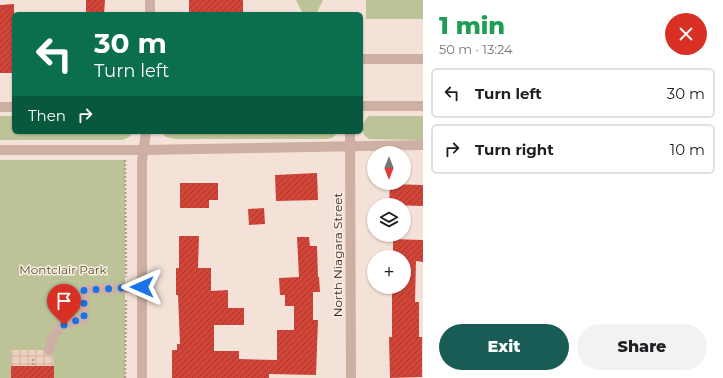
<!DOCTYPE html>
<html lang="en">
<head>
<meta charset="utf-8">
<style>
  body { margin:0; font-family:Montserrat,sans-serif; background:#f2f2f2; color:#202124; height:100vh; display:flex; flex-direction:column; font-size:15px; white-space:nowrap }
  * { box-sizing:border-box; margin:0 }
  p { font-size:13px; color:#757577 }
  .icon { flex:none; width:22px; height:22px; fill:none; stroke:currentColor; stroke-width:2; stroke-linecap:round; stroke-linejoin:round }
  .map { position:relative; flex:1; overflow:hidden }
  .sheet { display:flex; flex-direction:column; background:#fff; width:300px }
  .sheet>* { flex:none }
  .guide { position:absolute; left:12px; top:12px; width:351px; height:122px; border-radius:6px; box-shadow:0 1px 3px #0004; background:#0b6e4f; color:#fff; overflow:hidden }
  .needle { width:26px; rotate:180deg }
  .fabs { position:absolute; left:367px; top:146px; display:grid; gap:8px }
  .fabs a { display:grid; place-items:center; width:44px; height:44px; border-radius:50%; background:#fff; box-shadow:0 1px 3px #0004; font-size:20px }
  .pin { position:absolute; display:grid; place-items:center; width:34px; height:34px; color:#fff; margin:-41px -17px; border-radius:50% 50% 50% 0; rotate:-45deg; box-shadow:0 0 4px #0007 }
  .pin .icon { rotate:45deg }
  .me { position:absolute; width:44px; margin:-22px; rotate:270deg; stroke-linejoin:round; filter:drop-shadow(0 0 3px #0008) }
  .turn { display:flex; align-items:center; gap:14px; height:84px; padding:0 16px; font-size:18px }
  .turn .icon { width:52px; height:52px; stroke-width:2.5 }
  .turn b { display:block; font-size:28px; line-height:34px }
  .then { display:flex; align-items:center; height:38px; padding:0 16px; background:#0003; gap:8px; font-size:15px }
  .round { display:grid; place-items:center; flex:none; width:42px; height:42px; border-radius:21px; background:#f2f2f2 }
  .overview { display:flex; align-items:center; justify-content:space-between; height:68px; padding:0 16px }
  h1 { font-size:24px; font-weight:800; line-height:30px; color:#1e9e55 }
  .cta { display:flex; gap:8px; margin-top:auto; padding:8px 16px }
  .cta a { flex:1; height:46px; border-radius:24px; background:#185c55; color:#fff; font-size:16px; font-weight:800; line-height:46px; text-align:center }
  .cta a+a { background:#f2f2f2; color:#202124 }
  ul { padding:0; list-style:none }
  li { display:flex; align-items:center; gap:12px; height:50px; margin:0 8px 6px; padding:0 8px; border:2px solid #e0e0e0; border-radius:6px }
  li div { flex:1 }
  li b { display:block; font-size:15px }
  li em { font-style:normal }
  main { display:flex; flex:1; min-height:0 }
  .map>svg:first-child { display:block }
  .green { fill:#bcc497 }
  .plaza { fill:url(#plaza-grid) }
  .building { fill:url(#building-hatch) }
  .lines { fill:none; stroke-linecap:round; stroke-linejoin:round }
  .path { stroke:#b8998d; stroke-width:2.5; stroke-dasharray:2 2; stroke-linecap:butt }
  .minor { stroke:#cdafa3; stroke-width:10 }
  .route { stroke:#1a73e8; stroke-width:7; stroke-dasharray:0 12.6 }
  .labels { text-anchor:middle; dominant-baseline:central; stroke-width:3; stroke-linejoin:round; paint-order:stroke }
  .street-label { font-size:12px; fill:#372826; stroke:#fbede5 }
  .park-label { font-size:12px; fill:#4e5727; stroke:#fbede5 }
</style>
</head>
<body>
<main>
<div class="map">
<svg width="423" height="378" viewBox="0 0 423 378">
  <defs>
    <pattern id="plaza-grid" width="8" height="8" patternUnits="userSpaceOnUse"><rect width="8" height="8" fill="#edd0bd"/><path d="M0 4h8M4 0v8" fill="none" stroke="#ccb3a2"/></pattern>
    <pattern id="building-hatch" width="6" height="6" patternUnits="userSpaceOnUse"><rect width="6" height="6" fill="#d14538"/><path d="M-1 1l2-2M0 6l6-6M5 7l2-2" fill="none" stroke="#aa3a2f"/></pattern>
  </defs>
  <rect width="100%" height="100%" fill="#f4e2d8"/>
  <!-- green -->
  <g class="green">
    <path d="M296,0H323L316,14H303Z"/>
    <rect x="366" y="0" width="57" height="19"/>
    <path d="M0,116H14V132H132C130,137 127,139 121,140H0Z"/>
    <path d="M369,116H423V140L369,139C359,133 361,123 369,116Z"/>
    <path d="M161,132H339L332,138L327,139H175L166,137Z"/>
    <rect x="0" y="160" width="125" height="218"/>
  </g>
  <!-- plaza -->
  <path class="plaza" d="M11,350H53L54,366H11Z"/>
  <!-- building -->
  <g class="building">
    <path d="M86,0H105L104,14H86Z"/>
    <rect x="189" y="0" width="54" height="14"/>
    <path d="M14,4V73H0V5Z"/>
    <path d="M317,173L318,200L276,201L275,175Z"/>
    <path d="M180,183H218V200H209V208H180Z"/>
    <path d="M390,184L423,185V206L389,205Z"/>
    <path d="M264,208L265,224L249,225L248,209Z"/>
    <path d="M179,236H199L198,268H211V291L228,290V308H244V325H214V351H239V359L277,360V330H294V306H285V295H280L279,278L299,277L297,237H309L310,246H317L318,277H319L320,292H313V320H318L316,375L269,374V378H172V350H177V344H180L178,295H176V268H179Z"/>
    <path d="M393,239L423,240V262L416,261L415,302H419V337H422V377L390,378L389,337H392V287H404V257L393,255Z"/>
    <rect x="11" y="366" width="43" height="12"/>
  </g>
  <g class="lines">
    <!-- path -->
    <g class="path">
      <path d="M125,160L126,277"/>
      <path d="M33,359V366"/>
      <path d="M125,378L126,298"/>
    </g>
    <!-- minor -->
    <g class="minor">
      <path d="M150,0V14"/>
      <path d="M361,59H423"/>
      <path d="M361,106H423"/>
      <path d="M0,107H14"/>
      <path d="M350,132L351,378"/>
      <path d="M0,150H143L423,145"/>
      <path d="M49,350C53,329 64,321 84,320V290L142,287"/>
      <path d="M142,378V161L146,132"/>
    </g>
  </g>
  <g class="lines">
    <!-- route -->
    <path class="route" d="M64,325L72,321L84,320V290L142,287"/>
  </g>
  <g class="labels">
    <!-- street labels -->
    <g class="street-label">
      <text transform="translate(337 255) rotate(-90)">North Niagara Street</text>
    </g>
    <!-- park labels -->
    <g class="park-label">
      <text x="63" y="269">Montclair Park</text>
    </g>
  </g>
</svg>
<div class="fabs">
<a><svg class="needle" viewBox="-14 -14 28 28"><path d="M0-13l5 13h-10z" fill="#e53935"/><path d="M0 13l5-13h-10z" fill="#757577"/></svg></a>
<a><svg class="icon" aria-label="layers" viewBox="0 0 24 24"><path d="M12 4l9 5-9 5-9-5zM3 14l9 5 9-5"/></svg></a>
<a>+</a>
</div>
<div class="pin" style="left:64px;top:325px;background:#d93025"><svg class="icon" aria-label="arrive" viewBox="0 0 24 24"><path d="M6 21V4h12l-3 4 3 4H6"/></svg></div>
<svg class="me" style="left:142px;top:287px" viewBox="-20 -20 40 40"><path d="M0-17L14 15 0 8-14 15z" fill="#1a73e8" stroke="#fff" stroke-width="4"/></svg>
<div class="guide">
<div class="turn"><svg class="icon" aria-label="left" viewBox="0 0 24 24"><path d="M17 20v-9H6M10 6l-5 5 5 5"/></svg><div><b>30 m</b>Turn left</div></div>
<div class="then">Then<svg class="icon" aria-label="right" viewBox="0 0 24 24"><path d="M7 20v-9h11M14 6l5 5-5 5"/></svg></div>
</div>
</div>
<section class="sheet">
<div class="overview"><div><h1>1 min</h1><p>50 m · 13:24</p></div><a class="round" style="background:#d93025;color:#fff"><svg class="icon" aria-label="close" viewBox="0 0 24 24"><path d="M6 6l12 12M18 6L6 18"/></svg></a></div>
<ul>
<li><svg class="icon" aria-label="left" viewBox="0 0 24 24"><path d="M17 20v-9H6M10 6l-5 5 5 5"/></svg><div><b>Turn left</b></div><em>30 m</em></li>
<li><svg class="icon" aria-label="right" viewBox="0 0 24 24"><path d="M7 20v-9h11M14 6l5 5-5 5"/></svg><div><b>Turn right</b></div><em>10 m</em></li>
</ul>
<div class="cta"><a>Exit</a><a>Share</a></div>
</section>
</main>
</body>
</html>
